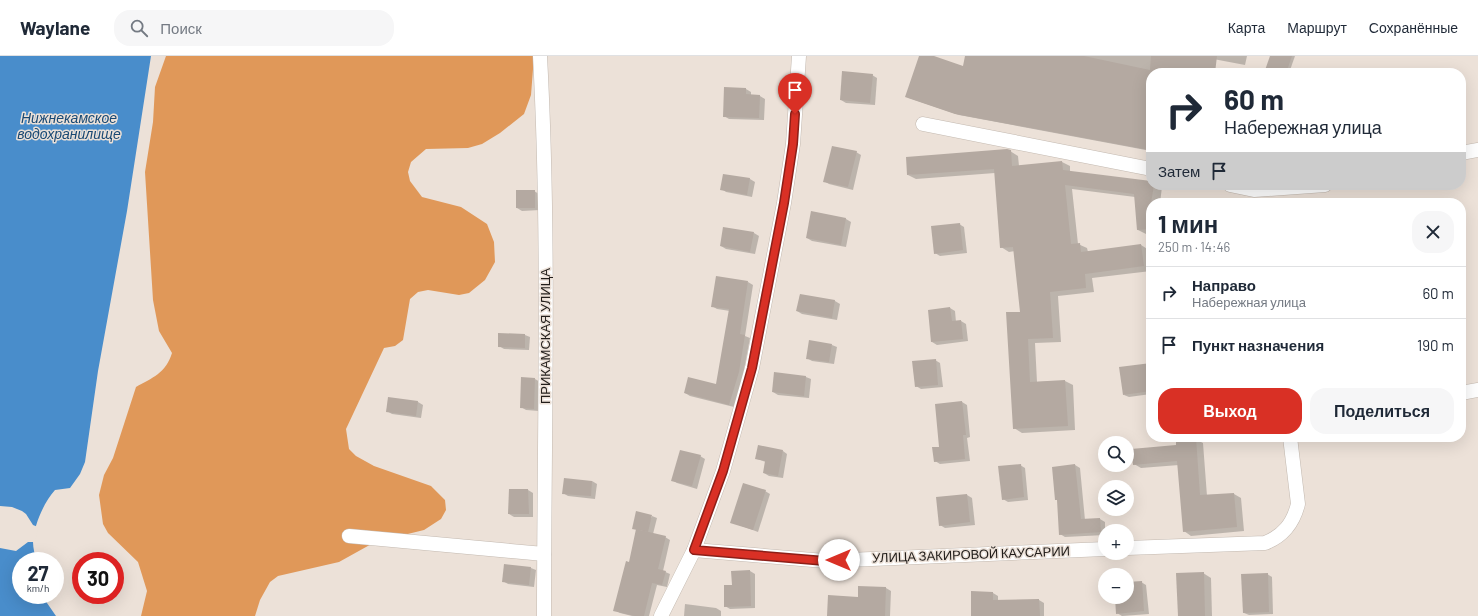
<!DOCTYPE html>
<html lang="ru">
<head>
<meta charset="utf-8">
<style>
  body { margin:0; font-family:Barlow,sans-serif; background:#f6f6f7; color:#1f2937; height:100vh; display:flex; flex-direction:column; font-size:15px; white-space:nowrap }
  * { box-sizing:border-box; margin:0 }
  p { font-size:13px; color:#747a83 }
  .icon { flex:none; width:22px; height:22px; fill:none; stroke:currentColor; stroke-width:2; stroke-linecap:round; stroke-linejoin:round }
  .map { position:relative; flex:1; overflow:hidden }
  .panel { position:absolute; left:1146px; top:142px; width:320px; height:244px; display:flex; flex-direction:column; background:#fff; border-radius:16px; box-shadow:0 4px 16px #0002 }
  .panel>* { flex:none }
  .guide { position:absolute; left:1146px; top:12px; width:320px; height:122px; border-radius:16px; box-shadow:0 4px 16px #0002; background:#fff; color:#1f2937; overflow:hidden }
  .tools { position:absolute; left:1098px; top:380px; display:grid; gap:8px }
  .tools a { display:grid; place-items:center; width:36px; height:36px; border-radius:50%; background:#fff; box-shadow:0 4px 16px #0002; font-size:20px }
  .speed { position:absolute; left:12px; top:496px; display:flex; gap:8px; font-size:20px; font-weight:700; text-align:center }
  .speed>* { display:grid; place-content:center; width:52px; height:52px; border-radius:50%; background:#fff; box-shadow:0 4px 16px #0002; line-height:1 }
  .speed small { font-size:10px; font-weight:400 }
  .speed .limit { border:6px solid #d22; background:#fff; color:#111 }
  .pin { position:absolute; display:grid; place-items:center; width:34px; height:34px; color:#fff; margin:-41px -17px; border-radius:50% 50% 50% 0; rotate:-45deg; box-shadow:0 0 4px #0007 }
  .pin .icon { rotate:45deg }
  .me { position:absolute; width:44px; margin:-22px; rotate:270deg; stroke-linejoin:round; filter:drop-shadow(0 0 3px #0008) }
  .turn { display:flex; align-items:center; gap:14px; height:84px; padding:0 12px; font-size:18px }
  .turn .icon { width:52px; height:52px; stroke-width:2.5 }
  .turn b { display:block; font-size:28px; line-height:34px }
  .then { display:flex; align-items:center; height:38px; padding:0 12px; background:#0003; gap:8px; font-size:15px }
  .round { display:grid; place-items:center; flex:none; width:42px; height:42px; border-radius:16px; background:#f6f6f7 }
  .summary { display:flex; align-items:center; justify-content:space-between; height:68px; padding:0 12px }
  h1 { font-size:24px; font-weight:700; line-height:30px }
  .button { display:flex; gap:8px; margin-top:auto; padding:8px 12px }
  .button a { flex:1; height:46px; border-radius:16px; background:#d93025; color:#fff; font-size:16px; font-weight:700; line-height:46px; text-align:center }
  .button a+a { background:#f6f6f7; color:#1f2937 }
  ul { padding:0; list-style:none }
  li { display:flex; align-items:center; gap:12px; height:52px; padding:0 12px; border-top:1px solid #e0e1e3 }
  li div { flex:1 }
  li b { display:block; font-size:15px }
  li em { font-style:normal }
  header { display:flex; align-items:center; gap:24px; box-sizing:border-box; height:56px; padding:0 20px; background:#fff; border-bottom:1px solid #e0e1e3 }
  header strong { font-size:19px }
  nav { display:flex; gap:22px; margin-inline-start:auto; font-size:14px }
  .search { width:280px; height:36px; background:#f6f6f7; display:flex; align-items:center; gap:10px; box-sizing:border-box; padding:0 14px; border-radius:16px; color:#747a83; font-size:15px }
  .map>svg:first-child { display:block }
  .forest { fill:#e09859 }
  .water { fill:#498dcb }
  .pier { fill:#ece1d8 }
  .shadow { fill:#0003 }
  .building { fill:#b4a9a1 }
  .lines { fill:none; stroke-linecap:round; stroke-linejoin:round }
  .street-casing { stroke:#c3b9b0; stroke-width:15 }
  .street { stroke:#fff; stroke-width:14 }
  .route-casing { stroke:#8d1f18; stroke-width:10 }
  .route { stroke:#d93025; stroke-width:7 }
  .labels { text-anchor:middle; dominant-baseline:central; stroke-width:3; stroke-linejoin:round; paint-order:stroke }
  .street-label { font-size:13px; fill:#221e1b; stroke:#ece1d8 }
  .water-label { font-size:14px; font-style:italic; fill:#184873; stroke:#ece1d8 }
</style>
</head>
<body>
<header>
<strong>Waylane</strong>
<div class="search"><svg class="icon" aria-label="search" viewBox="0 0 24 24"><circle cx="10" cy="10" r="6"/><path d="M15 15l6 6"/></svg>Поиск</div>
<nav><a>Карта</a><a>Маршрут</a><a>Сохранённые</a></nav>
</header>
<div class="map">
<svg width="1478" height="560" viewBox="0 0 1478 560">
  <rect width="100%" height="100%" fill="#ece1d8"/>
  <!-- forest -->
  <path class="forest" d="M166,0H534L531,39L524,58L500,77L482,88L468,92L426,93L411,106L408,116L410,125L422,141L461,151L487,168L494,186L495,206L485,224L469,237L459,239L428,234L418,236L410,243L403,284L395,290L384,292L346,373L349,393L356,400L374,410L431,430L445,444L446,454L441,463L424,474L375,486L339,506L278,520L270,526L260,544L255,560H141L147,535L138,506L108,477L103,468L99,439L104,419L113,402L136,331C152,322 166,317 172,297L159,275L153,244L145,116L153,66L155,31Z"/>
  <!-- water -->
  <path class="water" d="M0,0H151L127,155L98,315L85,406L80,418L70,432L55,434C44,446 34,469 33,486C33,492 35,499 36,505H21V539H43L47,547L56,560H0Z"/>
  <!-- pier -->
  <path class="pier" d="M0,450L12,451L22,455L26,458L33,469L38,471L35,486H28L16,495L0,492Z"/>
  <!-- shadow -->
  <g class="shadow">
    <path d="M920,0H931L964,11L966,0H1247L1245,9L1208,2L1205,17H1151V95L959,59L909,42Z"/>
    <path d="M1271,0H1295L1289,17H1265Z"/>
    <path d="M872,19L877,22L875,49L846,47L841,44Z"/>
    <path d="M746,33L751,36V39L760,40L765,43L764,64L729,63L724,60Z"/>
    <path d="M1010,95L1018,100L1019,110L1062,106L1070,110V116L1151,126V129H1160L1162,131L1160,147H1151V178H1146L1138,174L1135,141L1072,133L1078,188L1087,192L1088,196L1141,189L1149,194L1151,212V215L1092,222L1094,236L1058,240L1061,286L1035,287L1037,326L1065,325L1073,329L1075,374L1022,377L1014,372L1021,257L1015,195L1009,196L1001,191L995,117L916,123L908,119Z"/>
    <path d="M856,96L861,99L853,134L829,128L824,125Z"/>
    <path d="M724,119L750,123L755,126L752,141L726,136L722,133Z"/>
    <path d="M534,135L539,138L540,154L522,155L517,152Z"/>
    <path d="M812,156L846,163L851,166L846,191L812,185L807,182Z"/>
    <path d="M959,168L964,171L967,197L940,200L935,197Z"/>
    <path d="M754,177L759,180L755,198L726,193L721,190Z"/>
    <path d="M748,226L753,229L745,280L750,282L743,319L734,351L690,340L685,337L717,330L730,255L717,253L712,250Z"/>
    <path d="M800,239L835,245L840,248L837,264L802,258L797,255Z"/>
    <path d="M950,252L955,255L956,266L961,265L966,268L968,285L937,289L932,286Z"/>
    <path d="M525,279L530,281L529,294L504,293L499,290Z"/>
    <path d="M832,289L837,291L834,308L812,305L807,302Z"/>
    <path d="M935,304L940,307L943,331L921,333L916,330Z"/>
    <path d="M1151,308V338L1129,341L1124,339Z"/>
    <path d="M775,317L806,321L811,323L809,342L778,339L773,336Z"/>
    <path d="M535,323L540,326L539,355L526,354L521,351Z"/>
    <path d="M418,346L423,349L421,362L392,358L387,355Z"/>
    <path d="M962,346L967,349L970,381L967,382L970,405L940,408L935,405Z"/>
    <path d="M1195,383L1203,387L1207,440L1234,438L1241,442L1244,475L1191,480L1184,475L1179,409L1141,412L1134,408Z"/>
    <path d="M783,395L787,398L783,422L769,420L764,417L766,406L757,403Z"/>
    <path d="M700,400L705,403L697,433L677,427L672,424Z"/>
    <path d="M1020,409L1025,412L1028,444L1008,446L1003,443Z"/>
    <path d="M1075,409L1080,412L1085,464L1100,463L1105,466V479L1065,481L1060,478Z"/>
    <path d="M592,425L597,428L595,443L568,440L563,437Z"/>
    <path d="M510,434H528L533,437V461H514L509,458Z"/>
    <path d="M765,435L770,438L758,476L731,466Z"/>
    <path d="M967,439L972,442L975,469L945,472L940,469Z"/>
    <path d="M652,460L657,462L653,478L665,481L670,484L663,515L670,518L667,531L657,529L649,560H632L620,557L615,554L630,507Z"/>
    <path d="M531,512L536,514L534,531L508,528L503,525Z"/>
    <path d="M750,515L755,518V552L730,553L725,550L733,530Z"/>
    <path d="M1203,517L1211,522L1212,560H1179Z"/>
    <path d="M1267,518L1272,521L1273,558L1249,559L1244,557Z"/>
    <path d="M1141,526L1146,529L1149,558L1122,560L1117,557L1116,541H1127V527Z"/>
    <path d="M859,531L886,532L891,535L890,560H828L859,542Z"/>
    <path d="M972,536L993,537L998,540V545L1039,544L1044,547V560H972Z"/>
    <path d="M685,548L716,552L721,555V560H684Z"/>
  </g>
  <!-- building -->
  <g class="building">
    <path d="M919,0H934L963,10L965,0H1084L1150,14L1151,0H1217L1215,17H1151V81L1149,94L955,58L905,41Z"/>
    <path d="M1270,0H1292L1286,17H1264Z"/>
    <path d="M842,15L873,18L870,47L840,44Z"/>
    <path d="M724,31L746,32V38L760,39L759,62L723,61Z"/>
    <path d="M832,90L857,95L848,131L823,126Z"/>
    <path d="M1007,93L1011,94L1012,110L1062,105L1063,114L1151,125V129H1154L1151,147V173L1137,174L1134,138L1065,129L1071,188L1080,187L1081,196L1141,188L1144,210L1085,218L1086,232L1050,236L1053,282L1028,283L1030,326L1065,324L1068,370L1013,373L1006,256H1020L1013,191L1000,192L994,113L907,119L906,101Z"/>
    <path d="M723,118L750,122L747,139L720,134Z"/>
    <rect x="516" y="134" width="19" height="18"/>
    <path d="M811,155L846,162L841,189L806,182Z"/>
    <path d="M960,167L963,194L934,198L931,170Z"/>
    <path d="M723,171L754,176L750,196L720,190Z"/>
    <path d="M716,220L748,225L740,278L745,279L739,316L729,349L684,337L688,321L716,328L729,253L711,251Z"/>
    <path d="M800,238L835,244L832,262L796,255Z"/>
    <path d="M950,251L952,265L961,264L963,283L931,286L928,254Z"/>
    <path d="M498,277L525,278V292L498,291Z"/>
    <path d="M809,284L832,288L829,306L806,303Z"/>
    <path d="M936,303L938,329L915,331L912,305Z"/>
    <path d="M1151,307V335L1123,339L1119,311Z"/>
    <path d="M774,316L806,320L804,340L772,336Z"/>
    <path d="M521,321L535,322L534,353L520,352Z"/>
    <path d="M388,341L418,345L416,360L386,356Z"/>
    <path d="M962,345L966,379H963L965,403L934,406L932,391H939L935,348Z"/>
    <path d="M1196,382L1200,439L1234,437L1237,471L1183,476L1177,405L1133,409L1131,393L1176,389V383Z"/>
    <path d="M758,389L783,394L778,420L763,417L765,405L755,403Z"/>
    <path d="M680,394L701,399L692,430L671,425Z"/>
    <path d="M1021,408L1024,441L1002,444L998,410Z"/>
    <path d="M1075,408L1081,463L1100,462L1101,476L1059,479L1057,444H1055L1052,411Z"/>
    <path d="M564,422L592,425L591,440L562,438Z"/>
    <path d="M743,427L766,434L753,474L730,467Z"/>
    <path d="M509,433H528L529,458H508Z"/>
    <path d="M967,438L970,466L939,470L936,441Z"/>
    <path d="M636,455L652,459L648,476L632,473Z"/>
    <path d="M636,473L666,480L658,513L666,515L662,529L652,527L644,560H635L613,555L626,505L629,506Z"/>
    <path d="M504,508L531,511L529,529L502,526Z"/>
    <path d="M750,514L751,550L724,551V529H732L731,515Z"/>
    <path d="M1204,516L1205,560H1178L1176,517Z"/>
    <path d="M1268,517L1269,556L1243,557L1241,518Z"/>
    <path d="M1142,525L1144,555L1116,558L1115,541H1127V526Z"/>
    <path d="M858,530L886,531L885,560H827L828,539L858,541Z"/>
    <path d="M971,535L993,536V544L1039,543L1040,560H971Z"/>
  </g>
  <g class="lines">
    <defs>
      <g id="street">
        <path d="M540,0C550,186 544,373 544,560"/>
        <path d="M923,68L1151,113"/>
        <path d="M1461,97L1478,94"/>
        <path d="M1230,129L1254,134L1325,129"/>
        <path d="M1461,337L1478,334"/>
        <path d="M349,480L544,498"/>
        <path d="M1127,492L1265,487C1283,480 1293,468 1298,448L1290,381"/>
        <path d="M694,494L825,505L1105,493"/>
        <path d="M661,560L694,494L723,415L752,312L784,147L793,88L799,0"/>
      </g>
    </defs>
    <!-- street casing -->
    <use href="#street" class="street-casing"/>
    <!-- street -->
    <use href="#street" class="street"/>
  </g>
  <g class="lines">
    <defs>
      <path id="route" d="M795,58L793,88L784,147L752,312L723,415L694,494L825,505L839,504"/>
    </defs>
    <!-- route casing -->
    <use href="#route" class="route-casing"/>
    <!-- route -->
    <use href="#route" class="route"/>
  </g>
  <g class="labels">
    <!-- street labels -->
    <g class="street-label">
      <text transform="translate(545 280) rotate(-90)">ПРИКАМСКАЯ УЛИЦА</text>
      <text transform="translate(971 498) rotate(-2)">УЛИЦА ЗАКИРОВОЙ КАУСАРИИ</text>
    </g>
    <!-- water labels -->
    <g class="water-label">
      <text x="69" y="61">Нижнекамское<tspan x="69" dy="16">водохранилище</tspan></text>
    </g>
  </g>
</svg>
<div class="tools">
<a><svg class="icon" aria-label="search" viewBox="0 0 24 24"><circle cx="10" cy="10" r="6"/><path d="M15 15l6 6"/></svg></a>
<a><svg class="icon" aria-label="layers" viewBox="0 0 24 24"><path d="M12 4l9 5-9 5-9-5zM3 14l9 5 9-5"/></svg></a>
<a>+</a>
<a>−</a>
</div>
<div class="speed"><div>27<small>km/h</small></div><div class="limit">30</div></div>
<div class="pin" style="left:795px;top:58px;background:#d93025"><svg class="icon" aria-label="arrive" viewBox="0 0 24 24"><path d="M6 21V4h12l-3 4 3 4H6"/></svg></div>
<svg class="me" style="left:839px;top:504px" viewBox="-20 -20 40 40"><circle r="19" fill="#fff"/><path d="M0-13L10 11 0 6-10 11z" fill="#d93025"/></svg>
<div class="guide">
<div class="turn"><svg class="icon" aria-label="right" viewBox="0 0 24 24"><path d="M7 20v-9h11M14 6l5 5-5 5"/></svg><div><b>60 m</b>Набережная улица</div></div>
<div class="then">Затем<svg class="icon" aria-label="arrive" viewBox="0 0 24 24"><path d="M6 21V4h12l-3 4 3 4H6"/></svg></div>
</div>
<section class="panel">
<div class="summary"><div><h1>1 мин</h1><p>250 m · 14:46</p></div><a class="round"><svg class="icon" aria-label="close" viewBox="0 0 24 24"><path d="M6 6l12 12M18 6L6 18"/></svg></a></div>
<ul>
<li><svg class="icon" aria-label="right" viewBox="0 0 24 24"><path d="M7 20v-9h11M14 6l5 5-5 5"/></svg><div><b>Направо</b><p>Набережная улица</p></div><em>60 m</em></li>
<li><svg class="icon" aria-label="arrive" viewBox="0 0 24 24"><path d="M6 21V4h12l-3 4 3 4H6"/></svg><div><b>Пункт назначения</b></div><em>190 m</em></li>
</ul>
<div class="button"><a>Выход</a><a>Поделиться</a></div>
</section>
</div>
</body>
</html>
